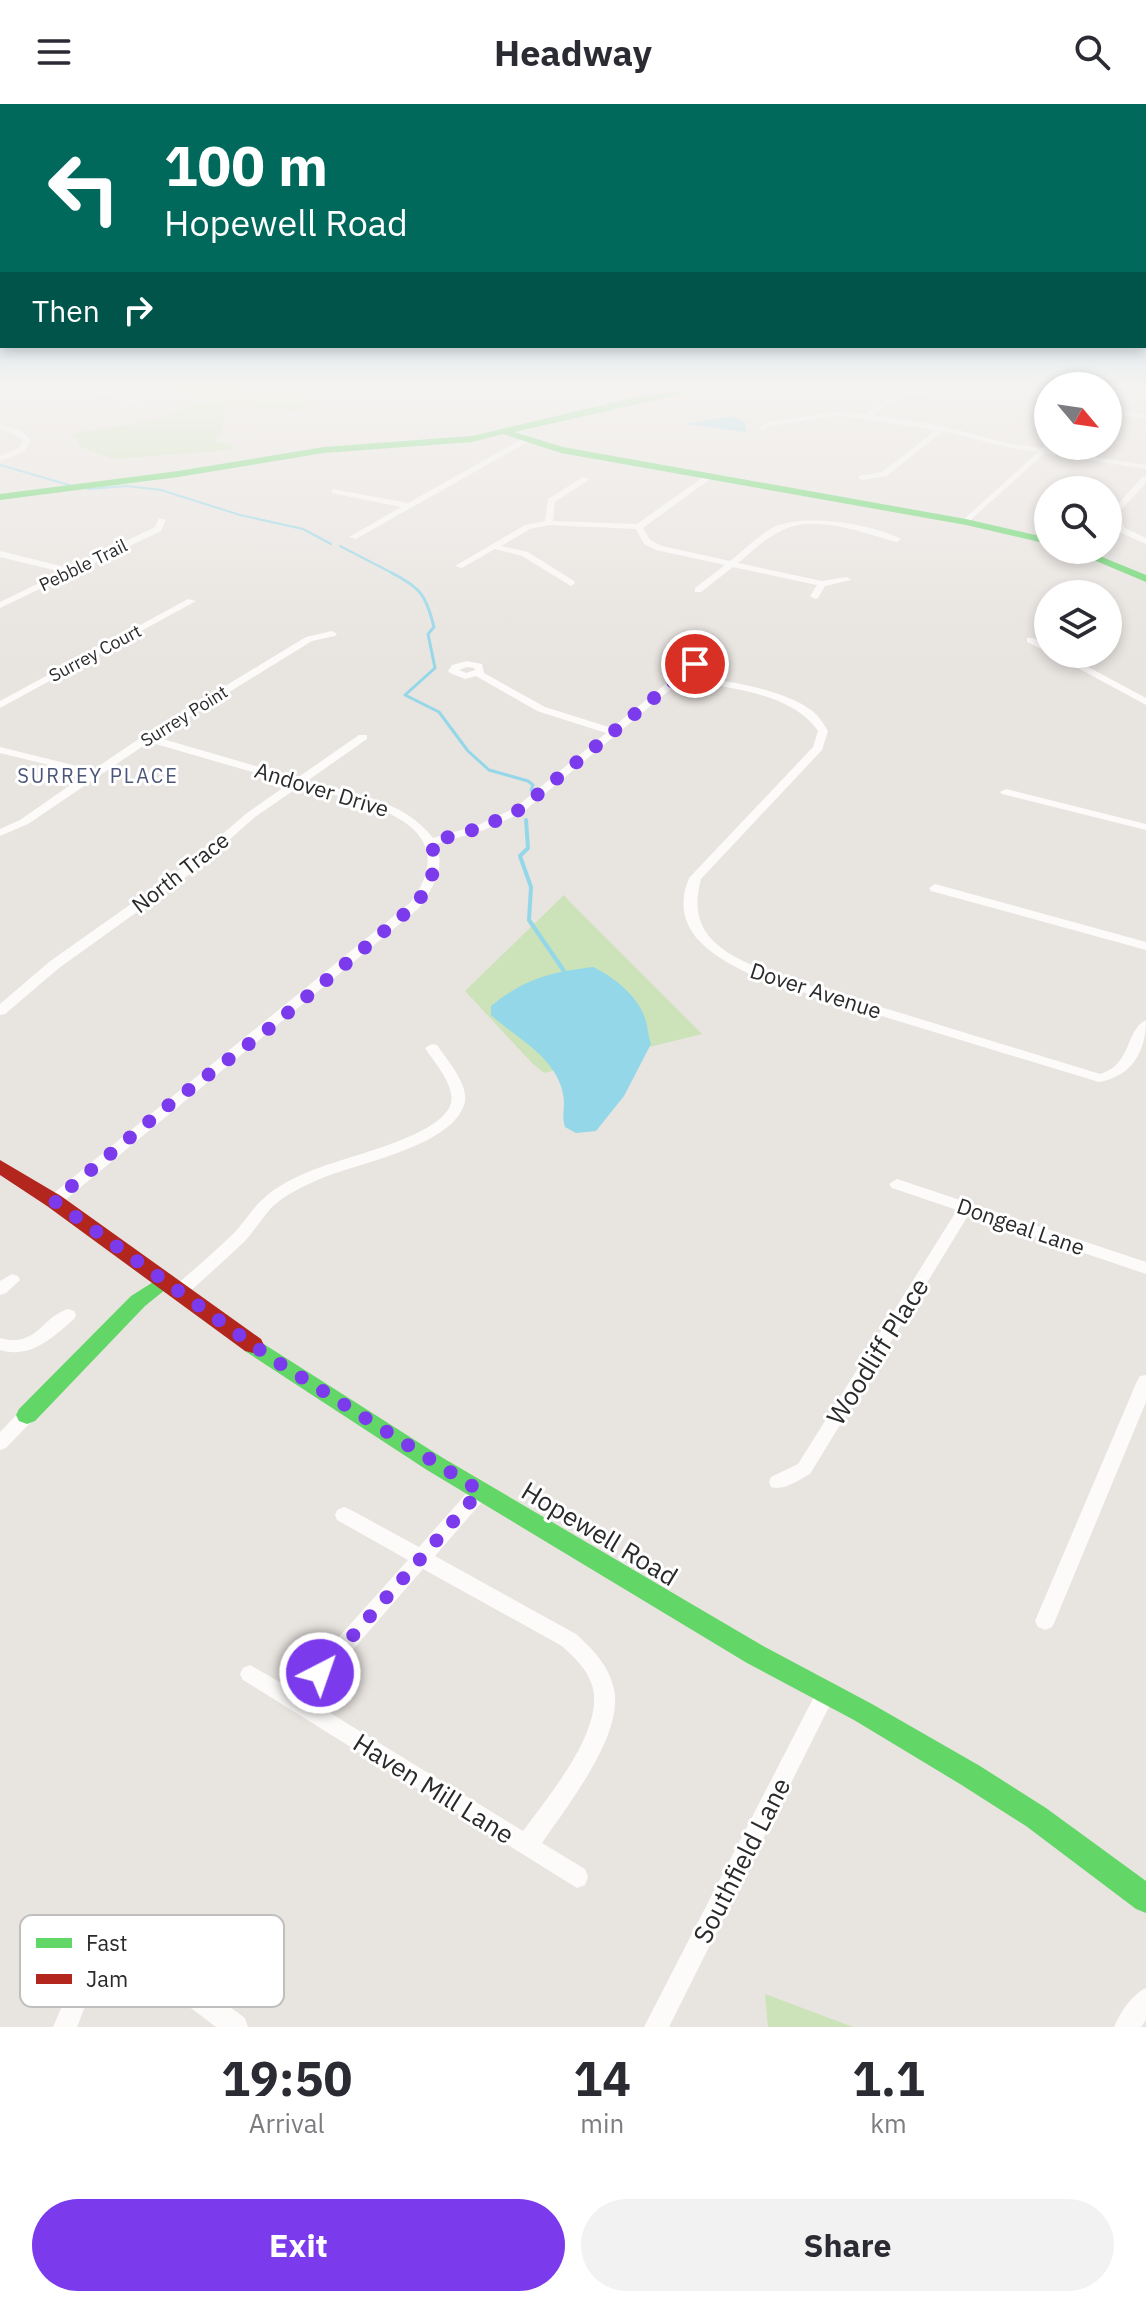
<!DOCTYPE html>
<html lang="en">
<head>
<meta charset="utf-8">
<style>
  body { margin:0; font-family:"IBM Plex Sans",sans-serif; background:#f2f2f3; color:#2b2b33; height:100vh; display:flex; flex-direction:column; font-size:30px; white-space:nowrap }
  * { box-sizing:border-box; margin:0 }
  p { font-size:26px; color:#7c7c81 }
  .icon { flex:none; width:44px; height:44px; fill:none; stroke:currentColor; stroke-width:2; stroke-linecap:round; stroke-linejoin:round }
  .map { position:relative; height:1923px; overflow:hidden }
  .drawer { display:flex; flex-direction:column; background:#fff; flex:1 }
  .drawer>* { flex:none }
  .top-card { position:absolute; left:0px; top:0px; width:1146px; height:244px; box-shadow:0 4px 12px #0003; background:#00695c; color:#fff; overflow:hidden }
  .needle { width:52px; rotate:119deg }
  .buttons { position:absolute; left:1034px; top:268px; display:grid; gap:16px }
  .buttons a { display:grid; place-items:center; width:88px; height:88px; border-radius:50%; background:#fff; box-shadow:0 4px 12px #0003; font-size:40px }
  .pin { position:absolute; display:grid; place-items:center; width:68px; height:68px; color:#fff; margin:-34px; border:4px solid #fff; border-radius:50%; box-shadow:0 2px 8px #0007 }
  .me { position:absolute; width:88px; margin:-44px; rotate:41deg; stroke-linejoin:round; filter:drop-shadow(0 0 6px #0008) }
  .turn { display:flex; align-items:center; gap:28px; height:168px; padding:0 32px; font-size:36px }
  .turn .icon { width:104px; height:104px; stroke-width:2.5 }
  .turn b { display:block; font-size:56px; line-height:68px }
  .then { display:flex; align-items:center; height:76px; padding:0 32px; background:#0003; gap:16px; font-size:30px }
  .eta { display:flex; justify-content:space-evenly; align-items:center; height:136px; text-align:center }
  .eta b { font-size:48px; font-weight:800; line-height:56px }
  .action { display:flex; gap:16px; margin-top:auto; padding:16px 32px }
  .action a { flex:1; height:92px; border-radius:48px; background:#7c3aed; color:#fff; font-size:32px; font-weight:800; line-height:92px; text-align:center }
  .action a+a { background:#f2f2f3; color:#2b2b33 }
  header { display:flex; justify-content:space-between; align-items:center; height:104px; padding:0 32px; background:#fff; font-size:36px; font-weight:800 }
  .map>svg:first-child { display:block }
  .green { fill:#cce3b9 }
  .water { fill:#94d7e9 }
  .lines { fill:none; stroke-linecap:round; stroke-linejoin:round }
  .stream-far2 { stroke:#94d7e9; stroke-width:2 }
  .stream-far1 { stroke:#94d7e9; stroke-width:3 }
  .stream { stroke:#94d7e9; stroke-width:4 }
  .street { fill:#fcfbfa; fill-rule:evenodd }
  .fast { fill:#63d668; fill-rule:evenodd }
  .jam { fill:#b3261e; fill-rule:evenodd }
  .route { stroke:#7c3aed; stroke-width:14; stroke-dasharray:0 25.2 }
  .labels { text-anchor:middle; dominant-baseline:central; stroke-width:6; stroke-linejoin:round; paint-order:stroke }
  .far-street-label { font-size:18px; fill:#2a2a2a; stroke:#fff }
  .far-neighbourhood-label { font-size:20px; letter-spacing:2px; fill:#4b567a; stroke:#fff }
  .street-label { font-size:22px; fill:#2a2a2a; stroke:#fff }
  .near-street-label { font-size:26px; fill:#2a2a2a; stroke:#fff }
  .key { fill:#fff; stroke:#bfbfbf; stroke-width:2 }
  .key-label { font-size:22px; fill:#2a2a2a }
</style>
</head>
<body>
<header><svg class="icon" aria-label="menu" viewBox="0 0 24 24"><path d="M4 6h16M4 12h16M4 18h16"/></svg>Headway<svg class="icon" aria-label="search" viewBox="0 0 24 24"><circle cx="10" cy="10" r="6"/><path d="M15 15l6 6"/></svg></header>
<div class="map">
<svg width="1146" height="1923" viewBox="0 0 1146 1923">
  <rect width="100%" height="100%" fill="#e8e4e0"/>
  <!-- green -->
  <g class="green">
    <path d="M160,285H239L324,297L297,307L226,301L221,329L215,337L233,341L231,346L114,355L81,343L73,330C119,319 169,322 207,292Z"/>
    <path d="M564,791L569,797L702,930L544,969L532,959L465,887Z"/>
    <path d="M765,1890L853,1923H768Z"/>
  </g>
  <!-- water -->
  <g class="water">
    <path d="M732,312L745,318L746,328L686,320Z"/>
    <path d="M593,863C614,873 637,891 645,914C648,923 648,932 651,940L624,992L596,1027L576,1029L565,1023C562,1013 564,1007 564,997C561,955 518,936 491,911V902C524,875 551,868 593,863Z"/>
  </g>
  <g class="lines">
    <!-- stream-far2 -->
    <g class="stream-far2">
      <path d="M0,361L69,381"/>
      <path d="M88,385L127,382L161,386L240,411L303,425L331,440"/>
      <path d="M340,442L396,471"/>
    </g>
    <!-- stream-far1 -->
    <path class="stream-far1" d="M392,469C421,484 426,491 434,523L428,530L435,564L405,591L439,608L468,647L489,666L528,677L533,681L531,686"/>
    <!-- stream -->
    <path class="stream" d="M526,716L528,744L520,752L531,783L529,816L564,867"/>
    <!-- street -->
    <g class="street">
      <path d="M0,285H8L0,288Z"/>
      <path d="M73,285C93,284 123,287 139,299L136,301L125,296Z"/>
      <path d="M637,285H646L662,291L659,293Z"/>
      <path d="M1108,285H1113L1108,291Z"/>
      <path d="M903,287L972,291L975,293L972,295L904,291L873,311L943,322L1007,339L1042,344L1048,340V342H1053L1049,346L1146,361V365L1045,349L966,420L962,418L963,416L1038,348L1006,343L943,327L887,372L862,376L858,374L859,372L882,368L936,326L838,311L770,322L762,327L758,325L768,318L838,307L865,310Z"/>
      <path d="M1108,305L1146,311V315L1108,309Z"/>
      <path d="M0,321L20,326L31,336L25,347L0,357V352L19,344L23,336L14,330L0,325Z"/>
      <path d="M522,335L529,337L356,435L349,433L401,403L332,389V385L408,399Z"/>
      <path d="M706,371L713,373L643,424L650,436L662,442L730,457C744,446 759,431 774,423C805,409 873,420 901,435L897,438C862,429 813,408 779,428C764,435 751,449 738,459L822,477L847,473L851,476L825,482L818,494L815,495L810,492L817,481L733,463L701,488H695V484L725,461L656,446L644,440L636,425L549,421L530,425L501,442L528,448L574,477L575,479L571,482L522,452L495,445L462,464L455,462L525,421L545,417L548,395L583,373L590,375L555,398L553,417L637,420Z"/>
      <path d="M1143,372H1146V379L1117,410L1125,424L1146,434V440L1119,428L1109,410Z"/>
      <path d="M159,414L166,416L161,427L0,504V498L62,468L0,453V447L69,464L155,423Z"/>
      <path d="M188,495L196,497L0,604V597Z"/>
      <path d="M332,527L337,530L335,532L312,537L156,633L297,674L359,631H367V635L307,677C352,690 403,695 433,734L476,722L515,704L606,629L537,607L476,572L465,575L450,569L448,567L452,561L467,557L482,560L484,569L545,603L612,624L707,546H713V550L689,571C727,578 788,584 817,611C821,616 825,622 828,627L822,646L701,775C685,833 726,851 773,870L1100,970C1132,961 1125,926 1146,916C1146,948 1132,972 1099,978L763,876C730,861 678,838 684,793C684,787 687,780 689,774L813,643L818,627C790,587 727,585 683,575L523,708L484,726L436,740C446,764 433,784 419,804L59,1101H49L46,1097L49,1093L411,798C470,715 358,698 300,682L255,713L194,767L59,864L5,910L0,911V900L49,858L186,761L247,709L290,679L149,638L28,720L0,732V725L20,716L86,670L0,649V643L93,666L143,632L306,533ZM467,563L474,564L475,566L466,569L459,566Z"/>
      <path d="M1027,534H1033L1048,541V548L1027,538Z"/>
      <path d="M1052,550H1064L1146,594V601Z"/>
      <path d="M1006,685L1146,720V726L1002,690L1000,688Z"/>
      <path d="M935,780L1146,838V846L931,787L929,784Z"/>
      <path d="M432,940L437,941C447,956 471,982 464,1001C450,1043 357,1059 320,1075C303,1082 285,1091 272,1103C262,1114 255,1126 245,1137C226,1155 206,1173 186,1191H174L172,1187L174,1183C194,1165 215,1148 234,1129C244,1119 251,1106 262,1096C278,1080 300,1071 321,1063C350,1052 443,1031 451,999C455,981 434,958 425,944Z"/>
      <path d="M897,1075L1146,1158V1170L969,1110L810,1370C799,1376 784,1387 771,1383L769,1378L771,1373L798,1360L957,1106L892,1084L889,1080Z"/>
      <path d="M12,1170L18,1172L20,1176L6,1189L0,1191V1177Z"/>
      <path d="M68,1205L74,1207L76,1211L74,1215C52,1234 31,1255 0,1246V1234C37,1244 40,1214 68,1205Z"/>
      <path d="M1146,1271V1298L1055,1517L1052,1523L1045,1526L1038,1523L1035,1517L1137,1277L1140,1272Z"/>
      <path d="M27,1304L33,1306L36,1311L33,1316L6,1344L0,1346V1328L21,1306Z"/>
      <path d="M480,1380L487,1382L489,1387L487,1392L435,1452L576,1530C593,1545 609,1562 614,1585C624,1631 567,1702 542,1739L585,1765L588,1773L585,1781L577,1784L243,1576L240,1570L243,1564L250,1561L292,1585L408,1456L337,1416L335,1411L337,1406L344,1403L351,1406L419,1443L473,1382ZM423,1465L562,1542C574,1553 587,1565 592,1581C606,1624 548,1693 523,1727L309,1596Z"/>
      <path d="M826,1580L833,1583L836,1589L669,1923H644L819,1583Z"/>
      <path d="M120,1824L128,1828L245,1914L248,1923H216L122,1852L88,1895L77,1923H53L72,1879L112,1828Z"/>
      <path d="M1146,1884V1916L1141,1923H1114C1120,1909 1132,1890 1146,1884Z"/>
    </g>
    <!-- fast -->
    <g class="fast">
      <path d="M687,285H705L514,328L563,343L966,415L1048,434V440L966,421L561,349L503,330L472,338L324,349L178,373L0,396V390L178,367L324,343L472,332L644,291Z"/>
      <path d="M1070,446H1085L1146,471V478Z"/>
      <path d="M166,1170L173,1172L176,1177L145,1202L35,1317L27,1320L19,1317L16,1311L19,1305L131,1192Z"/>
      <path d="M253,1233L443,1354L765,1543L872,1600L980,1662L1046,1704L1146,1777V1809L1136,1805L1026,1722L960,1680L854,1616L747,1559L427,1366L245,1247L242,1241L245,1235Z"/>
    </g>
    <!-- jam -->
    <path class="jam" d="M0,1056L61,1092L261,1235L264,1241L261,1247L253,1249L245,1247L47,1102L0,1071Z"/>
  </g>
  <!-- sky -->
  <linearGradient id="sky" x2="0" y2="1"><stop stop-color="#86c2e8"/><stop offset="0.51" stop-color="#f5f3f1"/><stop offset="1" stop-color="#f5f3f1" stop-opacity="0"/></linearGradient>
  <rect width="1146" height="554" fill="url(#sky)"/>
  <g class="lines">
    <!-- route -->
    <path class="route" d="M320,1569L480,1387L271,1254L54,1097L170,1000L271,923L415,801C431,780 439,764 431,738L480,724L519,706L695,560"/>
  </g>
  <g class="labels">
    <!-- far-street labels -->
    <g class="far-street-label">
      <text transform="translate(83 461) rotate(-26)">Pebble Trail</text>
      <text transform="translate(95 549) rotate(-28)">Surrey Court</text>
      <text transform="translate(184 612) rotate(-32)">Surrey Point</text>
    </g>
    <!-- far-neighbourhood labels -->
    <g class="far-neighbourhood-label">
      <text x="98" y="671">SURREY PLACE</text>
    </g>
    <!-- street labels -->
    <g class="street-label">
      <text transform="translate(322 685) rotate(17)">Andover Drive</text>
      <text transform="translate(180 768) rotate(-38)">North Trace</text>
      <text transform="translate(816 886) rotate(18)">Dover Avenue</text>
      <text transform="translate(1021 1122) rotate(19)">Dongeal Lane</text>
    </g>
    <!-- near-street labels -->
    <g class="near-street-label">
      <text transform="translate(877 1247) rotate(-58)">Woodliff Place</text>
      <text transform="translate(600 1429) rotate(31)">Hopewell Road</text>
      <text transform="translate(434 1684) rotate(32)">Haven Mill Lane</text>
      <text transform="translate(741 1756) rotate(-63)">Southfield Lane</text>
    </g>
  </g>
  <!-- legend -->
  <rect x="20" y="1811" width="264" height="92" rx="12" class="key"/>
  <rect x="36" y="1834" width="36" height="10" fill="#63d668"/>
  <rect x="36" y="1870" width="36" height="10" fill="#b3261e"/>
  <g class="key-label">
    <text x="86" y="1847">Fast</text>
    <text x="86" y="1883">Jam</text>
  </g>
</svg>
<div class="buttons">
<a><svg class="needle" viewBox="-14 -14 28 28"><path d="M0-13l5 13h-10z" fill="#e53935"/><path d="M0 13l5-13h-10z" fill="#7c7c81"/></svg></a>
<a><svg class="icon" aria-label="search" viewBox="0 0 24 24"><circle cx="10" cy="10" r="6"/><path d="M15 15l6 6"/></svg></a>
<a><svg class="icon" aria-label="layers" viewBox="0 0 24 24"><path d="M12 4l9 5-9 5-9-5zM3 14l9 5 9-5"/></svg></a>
</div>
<div class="pin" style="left:695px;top:560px;background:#d93025"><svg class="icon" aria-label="arrive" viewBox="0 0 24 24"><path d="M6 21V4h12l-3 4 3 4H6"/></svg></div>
<svg class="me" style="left:320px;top:1569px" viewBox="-20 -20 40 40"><circle r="17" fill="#7c3aed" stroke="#fff" stroke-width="3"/><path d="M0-11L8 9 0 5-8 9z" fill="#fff"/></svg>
<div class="top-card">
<div class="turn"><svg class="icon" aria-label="left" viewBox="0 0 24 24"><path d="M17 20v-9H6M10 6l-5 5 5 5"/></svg><div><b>100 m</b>Hopewell Road</div></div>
<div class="then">Then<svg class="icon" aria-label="right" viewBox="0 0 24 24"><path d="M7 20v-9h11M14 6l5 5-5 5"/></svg></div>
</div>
</div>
<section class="drawer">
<div class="eta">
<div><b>19:50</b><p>Arrival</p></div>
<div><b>14</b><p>min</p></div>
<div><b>1.1</b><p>km</p></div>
</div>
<div class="action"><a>Exit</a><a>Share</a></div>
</section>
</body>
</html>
